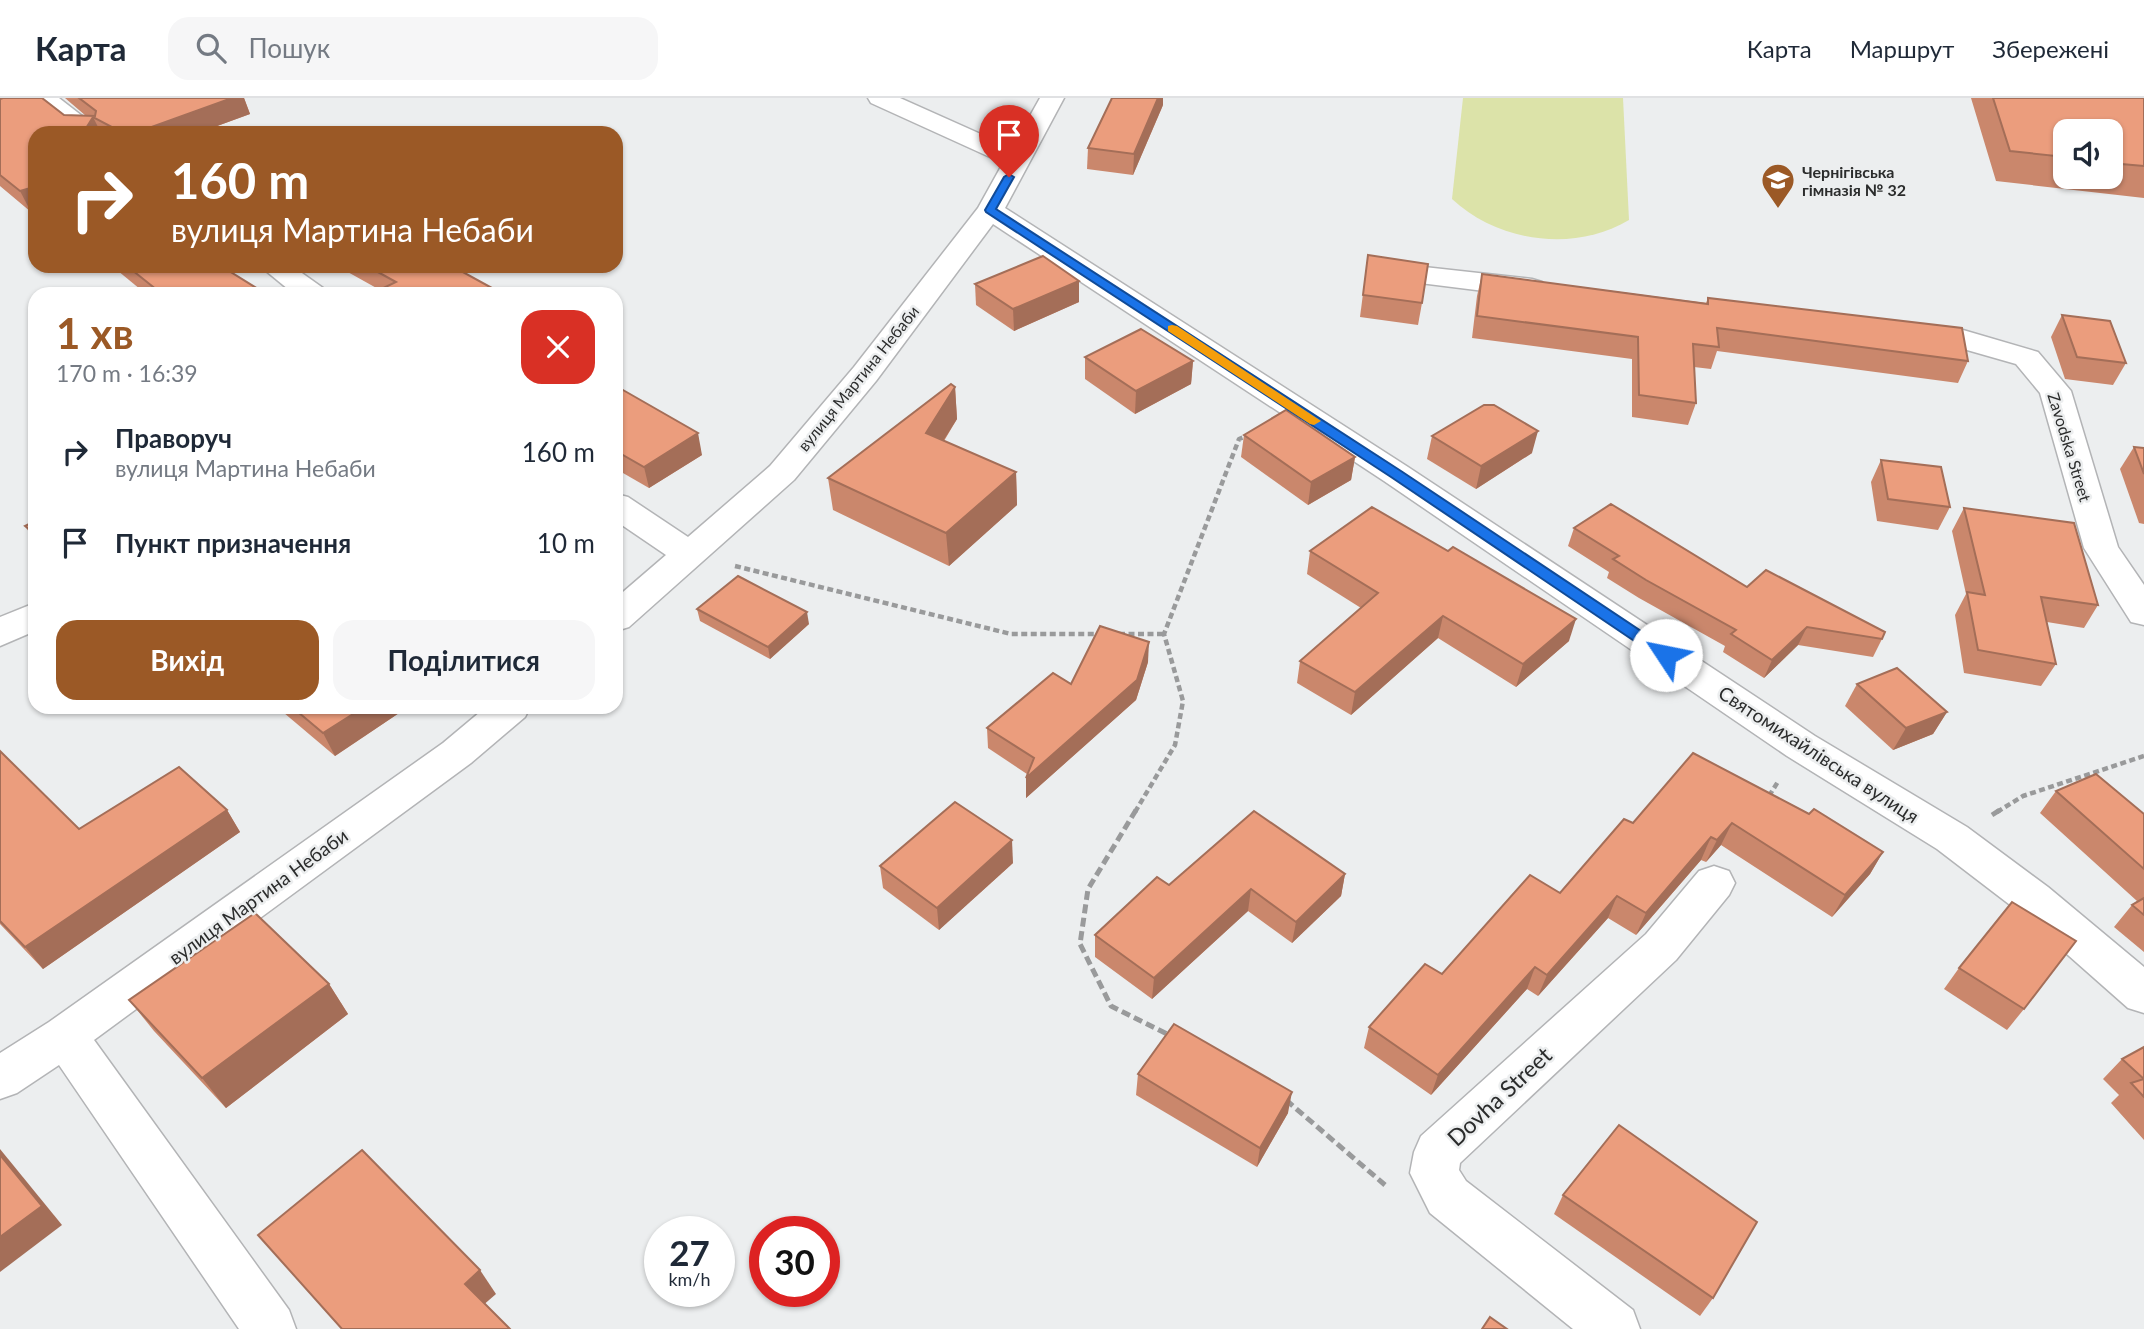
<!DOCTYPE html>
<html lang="uk">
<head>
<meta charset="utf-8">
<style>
  body { margin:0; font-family:Lato,sans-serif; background:#f6f6f7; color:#1f2937; height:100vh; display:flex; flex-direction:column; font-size:26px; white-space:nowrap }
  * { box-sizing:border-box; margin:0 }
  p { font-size:23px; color:#747a83 }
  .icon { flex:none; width:38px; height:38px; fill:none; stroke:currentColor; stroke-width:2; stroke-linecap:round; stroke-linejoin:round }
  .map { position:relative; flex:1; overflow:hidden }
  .sheet { position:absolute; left:28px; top:189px; width:595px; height:427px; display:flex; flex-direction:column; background:#fff; border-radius:21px; box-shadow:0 2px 5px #0004 }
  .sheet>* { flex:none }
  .hud { position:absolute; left:28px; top:28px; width:595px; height:147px; border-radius:21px; box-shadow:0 2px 5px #0004; background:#9b5926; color:#fff; overflow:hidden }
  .buttons { position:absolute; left:2053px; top:21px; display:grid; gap:14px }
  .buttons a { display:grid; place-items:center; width:70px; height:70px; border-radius:14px; background:#fff; box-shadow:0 2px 5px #0004; font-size:35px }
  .speed { position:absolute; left:644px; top:1118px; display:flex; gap:14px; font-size:35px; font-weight:700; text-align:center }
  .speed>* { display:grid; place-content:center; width:91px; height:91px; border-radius:50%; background:#fff; box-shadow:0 2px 5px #0004; line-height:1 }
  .speed small { font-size:18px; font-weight:400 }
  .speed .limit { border:10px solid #d22; background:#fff; color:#111 }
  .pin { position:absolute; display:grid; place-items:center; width:60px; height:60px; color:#fff; margin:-72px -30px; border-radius:50% 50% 50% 0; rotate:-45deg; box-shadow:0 0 7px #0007 }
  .pin .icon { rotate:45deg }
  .me { position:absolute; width:77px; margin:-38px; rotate:304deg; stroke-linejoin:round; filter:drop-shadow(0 0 5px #0008) }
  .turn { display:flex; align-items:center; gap:24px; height:147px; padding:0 28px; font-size:32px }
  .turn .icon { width:91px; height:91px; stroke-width:2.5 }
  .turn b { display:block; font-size:49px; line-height:60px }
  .round { display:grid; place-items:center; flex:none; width:74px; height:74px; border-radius:21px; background:#f6f6f7 }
  .headline { display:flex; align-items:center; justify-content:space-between; height:119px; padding:0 28px }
  h1 { font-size:42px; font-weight:700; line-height:52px; color:#9b5926 }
  .button { display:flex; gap:14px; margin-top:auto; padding:14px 28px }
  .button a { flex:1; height:80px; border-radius:21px; background:#9b5926; color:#fff; font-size:28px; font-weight:700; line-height:80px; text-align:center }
  .button a+a { background:#f6f6f7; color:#1f2937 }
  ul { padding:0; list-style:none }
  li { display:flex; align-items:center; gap:21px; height:91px; padding:0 28px }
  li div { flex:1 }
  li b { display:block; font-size:26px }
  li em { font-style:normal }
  header { display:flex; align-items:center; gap:42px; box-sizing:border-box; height:98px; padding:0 35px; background:#fff; border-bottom:2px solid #e0e1e3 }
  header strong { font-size:33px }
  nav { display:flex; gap:38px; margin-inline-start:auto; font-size:24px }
  .search { width:490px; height:63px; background:#f6f6f7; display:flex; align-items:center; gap:18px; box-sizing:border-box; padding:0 24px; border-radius:21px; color:#747a83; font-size:26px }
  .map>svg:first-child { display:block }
  .green { fill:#dce3a9 }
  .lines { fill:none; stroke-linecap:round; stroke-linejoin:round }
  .street-casing { stroke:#b3b4b6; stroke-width:3 }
  .path-far1 { stroke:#999a9b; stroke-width:4.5; stroke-dasharray:6 3.5; stroke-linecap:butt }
  .path { stroke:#999a9b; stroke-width:5; stroke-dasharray:9 4.5; stroke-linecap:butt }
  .street { fill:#fff; fill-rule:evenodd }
  .wall { fill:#ca876c; fill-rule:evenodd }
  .shaded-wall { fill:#a46e58 }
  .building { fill:#eb9d7d; stroke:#a46e58; stroke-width:2 }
  .route { fill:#1a73e8; stroke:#114b97; stroke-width:2 }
  .slow { fill:#f59e0b }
  .labels { text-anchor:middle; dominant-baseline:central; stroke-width:5; stroke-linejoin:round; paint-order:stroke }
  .far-poi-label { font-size:16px; font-weight:bold; fill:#2b2c2c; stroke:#eceeef; text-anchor:start }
  .far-street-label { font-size:16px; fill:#2b2c2c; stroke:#eceeef }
  .street-label { font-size:19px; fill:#2b2c2c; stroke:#eceeef }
  .near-street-label { font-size:23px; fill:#2b2c2c; stroke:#eceeef }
</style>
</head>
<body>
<header>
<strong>Карта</strong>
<div class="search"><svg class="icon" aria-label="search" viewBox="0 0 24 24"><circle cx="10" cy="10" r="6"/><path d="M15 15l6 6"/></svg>Пошук</div>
<nav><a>Карта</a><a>Маршрут</a><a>Збережені</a></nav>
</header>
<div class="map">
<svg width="2144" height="1231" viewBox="0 0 2144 1231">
  <rect width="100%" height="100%" fill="#eceeef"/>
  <!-- green -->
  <path class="green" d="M1463,0H1623L1629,122C1574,155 1498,144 1452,101Z"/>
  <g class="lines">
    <defs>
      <g id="street">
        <path d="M31,0H59L104,35H75Z"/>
        <path d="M868,0H900L1012,50L1040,0H1064L1005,110L1408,369L1815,638L1967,729L2048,789L2144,869V915L2128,910L2018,813L1937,751L1787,658L1384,383L993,126L876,283L794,382L629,529L616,533V500L666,457L616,423V396L628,399L688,439L770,368L854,269L978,110L1003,65L871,5Z"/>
        <path d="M1406,167L1532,181L1542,184L1546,190L1542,196L1532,199L1396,182L1392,176L1396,170Z"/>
        <path d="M260,168H292L323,190L327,196H294Z"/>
        <path d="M1911,226L1963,232L2038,254L2071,293L2118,449L2144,487V527L2131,524L2084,450L2040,295L2016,266L1960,250L1900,241L1896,235L1900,229Z"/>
        <path d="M35,505V533L0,548V519Z"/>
        <path d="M486,609H530L525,619L471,665L94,942L289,1212L296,1231H239L59,967L17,995L0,1001V955L49,924L443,645Z"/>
        <path d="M1714,768L1729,773L1735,785L1729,797L1676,862L1460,1065L1459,1072L1466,1083L1633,1212L1640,1231H1573L1430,1115L1410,1075L1414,1054L1421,1038L1646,836L1699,773Z"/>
      </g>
    </defs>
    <!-- street casing -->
    <use href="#street" class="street-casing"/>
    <!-- path-far1 -->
    <g class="path-far1">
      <path d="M735,468L1011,536H1100"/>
      <path d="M1119,536H1164"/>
      <path d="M1769,698L1779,682"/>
      <path d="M1135,714L1175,647L1183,603L1164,536L1239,341L1247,338"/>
      <path d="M1997,714L2023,698L2144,658"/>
    </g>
    <!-- path -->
    <g class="path">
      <path d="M1136,712L1088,791L1080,846L1111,908L1171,938"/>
      <path d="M1992,717L2000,712"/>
      <path d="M1286,1002L1385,1087"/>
    </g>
    <!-- street -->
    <use href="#street" class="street"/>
  </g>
  <!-- wall -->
  <g class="wall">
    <path d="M65,0H244L250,16L198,35H35V112L31,114L0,88V1L64,17L86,18Z"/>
    <path d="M1971,0H2144V100L1996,83ZM2065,33H2110V79H2065Z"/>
    <path d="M1163,7L1133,77L1087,71L1088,50Z"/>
    <path d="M1368,157L1422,205L1418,227L1360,219Z"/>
    <path d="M112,168H221L266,196H146Z"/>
    <path d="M337,168H452L492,190L493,196H371L380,192Z"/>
    <path d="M1482,176L1706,205L1708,200L1968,263L1958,285L1717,253L1711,271L1694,269L1696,305L1688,327L1632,319V261L1472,240L1477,198Z"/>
    <path d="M1079,183V204L1014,233L976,207L975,186Z"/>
    <path d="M2062,217L2126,265L2113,287L2065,281L2051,239Z"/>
    <path d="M1085,259L1193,263L1191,286L1135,316L1085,281Z"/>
    <path d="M616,288L702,357L649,390L616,371Z"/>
    <path d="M955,289L957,321L944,343L1016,374L1017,407L949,468L833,412L828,380Z"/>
    <path d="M1244,337L1355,359L1351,382L1308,407L1241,359Z"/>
    <path d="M1432,338L1532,355L1476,391L1427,361Z"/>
    <path d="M2134,349L2144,350V426L2139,425L2120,371Z"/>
    <path d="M1881,362L1950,409L1938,432L1877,423L1871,384Z"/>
    <path d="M1964,410L2098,507L2084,530L2047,524L2056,566L2041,588L1964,575L1955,517L1966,496L1952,433Z"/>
    <path d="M35,423V443L25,428Z"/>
    <path d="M1574,430L1747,489L1882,541L1873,559L1798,547L1764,580L1723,554L1725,548L1639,500L1607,480L1609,474L1568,448Z"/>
    <path d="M1310,453L1569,543L1516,589L1438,540L1351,617L1297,585L1300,563L1361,510L1307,476Z"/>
    <path d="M697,511L809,526L770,561L700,523Z"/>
    <path d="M1148,564L1136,602L1026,700V680L1027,676L988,650L987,630L1071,586Z"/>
    <path d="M1857,586L1947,614L1933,636L1893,652L1845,608Z"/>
    <path d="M277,609H408L335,658Z"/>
    <path d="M0,653L79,731L227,712L240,734L43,871L0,826Z"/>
    <path d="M1693,655L1883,754L1870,776L1832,819L1721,747L1706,764L1701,762L1636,837L1608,820L1538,898L1527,891L1431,997L1364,950L1369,929L1442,876L1560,795L1633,725Z"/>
    <path d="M2056,693L2144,716V854L2114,829L2132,807L2137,803L2040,715Z"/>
    <path d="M1013,765L939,832L883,790L880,768Z"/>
    <path d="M1345,776L1341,798L1292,845L1248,813L1152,901L1095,859V837L1169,787Z"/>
    <path d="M1959,870L2024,911L2007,932L1944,891Z"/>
    <path d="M329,886L348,916L226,1010L154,933L129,902Z"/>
    <path d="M2144,949V1042L2111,1005L2119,997L2103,981L2122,961Z"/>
    <path d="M1138,976L1288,1015L1257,1069L1136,997Z"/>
    <path d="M1563,1097L1713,1200L1700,1218L1554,1116Z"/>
  </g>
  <!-- shaded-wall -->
  <g class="shaded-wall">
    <path d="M232,0H244L250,16L198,35H135Z"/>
    <path d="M1158,0H1163V7L1133,77L1134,56Z"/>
    <path d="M93,19L101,35H83Z"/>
    <path d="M30,90L35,100V112L31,114L20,93Z"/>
    <path d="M1079,183V204L1014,233L1013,211Z"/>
    <path d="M492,190L493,196H482V195Z"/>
    <path d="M1193,263L1191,286L1135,316L1136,293Z"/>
    <path d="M955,289L957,321L928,367L926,335Z"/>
    <path d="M1538,333L1532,355L1476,391L1481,368Z"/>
    <path d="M698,335L702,357L649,390L644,369Z"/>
    <path d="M1355,359L1351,382L1308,407L1311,384Z"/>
    <path d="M1016,374L1017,407L949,468L946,435Z"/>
    <path d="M807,514L809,526L770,561L768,549Z"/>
    <path d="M1443,518L1438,540L1351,617L1355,594Z"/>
    <path d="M1576,521L1569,543L1516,589L1523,566Z"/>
    <path d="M1807,529L1798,547L1764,580L1772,562Z"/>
    <path d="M1149,544L1148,564L1136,602L1026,700V680Z"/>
    <path d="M364,609H408L335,658L323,635Z"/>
    <path d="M1947,614L1933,636L1893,652L1906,630Z"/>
    <path d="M227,712L240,734L43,871L25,849Z"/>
    <path d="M1732,725L1721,747L1706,764L1717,742Z"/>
    <path d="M1711,739L1701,762L1636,837L1646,815Z"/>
    <path d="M1012,742L1013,765L939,832L937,810Z"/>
    <path d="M1883,754L1870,776L1832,819L1845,797Z"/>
    <path d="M1345,776L1341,798L1292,845L1296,824Z"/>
    <path d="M1251,791L1248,813L1152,901L1154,880Z"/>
    <path d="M1617,798L1608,820L1538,898L1547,877Z"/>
    <path d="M1535,869L1527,891L1431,997L1438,977Z"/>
    <path d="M329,886L348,916L226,1010L202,980Z"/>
    <path d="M1292,994L1288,1015L1257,1069L1260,1050Z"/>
    <path d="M0,1051L62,1127L0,1174Z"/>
    <path d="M480,1172L496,1196L481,1209L465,1186Z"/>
  </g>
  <!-- building -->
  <g class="building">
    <path d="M3,0H42L64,17L95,18L96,13L79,0H232L135,35H123L93,19L83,35H35V94L30,90L20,93L0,77V1Z"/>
    <path d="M1112,0H1158L1134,56L1088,50Z"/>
    <path d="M1993,0H2144V68L2110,65V33H2065V59L2010,53Z"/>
    <path d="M1368,157L1428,166L1422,205L1363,197Z"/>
    <path d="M1043,158L1079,183L1013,211L975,186Z"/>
    <path d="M127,168H221L266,196H162Z"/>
    <path d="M367,168H452L492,190L482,195L483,196H371L396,184Z"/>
    <path d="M1482,176L1708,206V200L1962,230L1968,263L1717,230L1719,249L1693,246L1696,305L1639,297L1638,239L1477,218Z"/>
    <path d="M2062,217L2110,223L2126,265L2077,259Z"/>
    <path d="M1141,231L1193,263L1136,293L1085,259Z"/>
    <path d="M951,286L955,289L926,335L1016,374L946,435L828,380Z"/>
    <path d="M616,288L698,335L644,369L616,353Z"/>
    <path d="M1484,307H1494L1538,333L1481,368L1432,338Z"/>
    <path d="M1286,312L1355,359L1311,384L1244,337Z"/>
    <path d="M2134,349L2144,350V376Z"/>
    <path d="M1881,362L1941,369L1950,409L1888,401Z"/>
    <path d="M1611,406L1747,489L1766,472L1885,534L1882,541L1807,529L1772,562L1731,536L1736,532L1646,482L1613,461L1619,458L1574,430Z"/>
    <path d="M1372,409L1448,453L1453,449L1576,521L1523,566L1443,518L1355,594L1300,563L1378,495L1310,453Z"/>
    <path d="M1964,410L2074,425L2098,507L2041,499L2056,566L1978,552L1967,494L1985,497Z"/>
    <path d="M35,423V436L25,428Z"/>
    <path d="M738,478L807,514L768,549L697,511Z"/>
    <path d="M1100,528L1149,544L1137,582L1026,680L1034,660L987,630L1053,575L1071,586Z"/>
    <path d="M1897,570L1947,614L1906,630L1857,586Z"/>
    <path d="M292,609H364L323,635Z"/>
    <path d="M0,653L79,731L179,669L227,712L25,849L0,823Z"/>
    <path d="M1693,655L1809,716L1814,711L1883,754L1845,797L1732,725L1717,742L1711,739L1646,815L1617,798L1547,877L1535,869L1438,977L1369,929L1425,866L1442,876L1530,777L1560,795L1624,721L1633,725Z"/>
    <path d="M2096,676L2144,716V771L2056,693Z"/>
    <path d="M955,704L1012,742L937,810L880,768Z"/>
    <path d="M1254,713L1345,776L1296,824L1251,791L1154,880L1095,837L1157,779L1169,787Z"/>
    <path d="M2144,800V817L2132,807Z"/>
    <path d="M2012,804L2076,843L2024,911L1959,870Z"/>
    <path d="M255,815L329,886L202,980L129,902Z"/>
    <path d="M1174,926L1292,994L1260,1050L1138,976Z"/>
    <path d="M2144,949V999L2131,985L2144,981L2122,961Z"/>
    <path d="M1619,1027L1757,1124L1713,1200L1563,1097Z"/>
    <path d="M362,1052L480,1172L465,1186L510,1231H342L258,1137Z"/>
    <path d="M0,1057L42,1108L0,1139Z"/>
    <path d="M1490,1219L1507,1231H1482Z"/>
  </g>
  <!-- route -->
  <path class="route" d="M1009,76L1014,79L996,111L1401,373L1671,553L1674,557L1671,561H1661L1391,379L986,114L985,112L1004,79Z"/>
  <!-- slow -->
  <path class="slow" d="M1172,227L1177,228L1321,323L1314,327L1310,326L1168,233V228Z"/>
  <!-- icons -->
  <defs>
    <symbol id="school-pin" viewBox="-11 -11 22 30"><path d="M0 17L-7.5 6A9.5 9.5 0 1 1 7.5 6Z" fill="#9b5926" stroke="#eceeef"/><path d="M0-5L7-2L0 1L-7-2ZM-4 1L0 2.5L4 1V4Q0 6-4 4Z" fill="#fff"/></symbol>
  </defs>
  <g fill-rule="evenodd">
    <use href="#school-pin" x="1759" y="63" width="38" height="52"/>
  </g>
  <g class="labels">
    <!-- far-poi labels -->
    <g class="far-poi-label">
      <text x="1802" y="73">Чернігівська<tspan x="1802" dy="18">гімназія № 32</tspan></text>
    </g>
    <!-- far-street labels -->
    <g class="far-street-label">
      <text transform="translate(858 280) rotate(-51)">вулиця Мартина Небаби</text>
      <text transform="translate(2070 349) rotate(73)">Zavodska Street</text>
    </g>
    <!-- street labels -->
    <g class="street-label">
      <text transform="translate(1819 656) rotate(33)">Святомихайлівська вулиця</text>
      <text transform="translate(258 798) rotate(-36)">вулиця Мартина Небаби</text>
    </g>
    <!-- near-street labels -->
    <g class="near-street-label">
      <text transform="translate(1499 998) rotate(-43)">Dovha Street</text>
    </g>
  </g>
</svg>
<div class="buttons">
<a><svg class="icon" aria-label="sound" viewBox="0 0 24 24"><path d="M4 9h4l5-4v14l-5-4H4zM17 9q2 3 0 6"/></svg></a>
</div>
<div class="speed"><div>27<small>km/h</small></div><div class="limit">30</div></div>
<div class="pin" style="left:1009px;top:79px;background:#d93025"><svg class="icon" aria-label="arrive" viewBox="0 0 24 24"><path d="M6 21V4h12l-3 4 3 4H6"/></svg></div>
<svg class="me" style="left:1666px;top:557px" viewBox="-20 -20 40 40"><circle r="19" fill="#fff"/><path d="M0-13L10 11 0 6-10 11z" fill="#1a73e8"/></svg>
<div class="hud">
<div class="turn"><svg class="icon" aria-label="right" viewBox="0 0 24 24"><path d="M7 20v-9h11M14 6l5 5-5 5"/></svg><div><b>160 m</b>вулиця Мартина Небаби</div></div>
</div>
<section class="sheet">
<div class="headline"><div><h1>1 хв</h1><p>170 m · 16:39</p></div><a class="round" style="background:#d93025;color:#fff"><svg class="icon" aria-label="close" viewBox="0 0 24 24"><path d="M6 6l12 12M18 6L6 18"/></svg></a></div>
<ul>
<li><svg class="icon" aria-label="right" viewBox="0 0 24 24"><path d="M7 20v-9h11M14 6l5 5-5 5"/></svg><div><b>Праворуч</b><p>вулиця Мартина Небаби</p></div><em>160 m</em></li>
<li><svg class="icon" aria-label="arrive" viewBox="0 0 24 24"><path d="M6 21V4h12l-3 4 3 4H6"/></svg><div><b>Пункт призначення</b></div><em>10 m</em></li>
</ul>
<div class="button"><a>Вихід</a><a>Поділитися</a></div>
</section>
</div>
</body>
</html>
